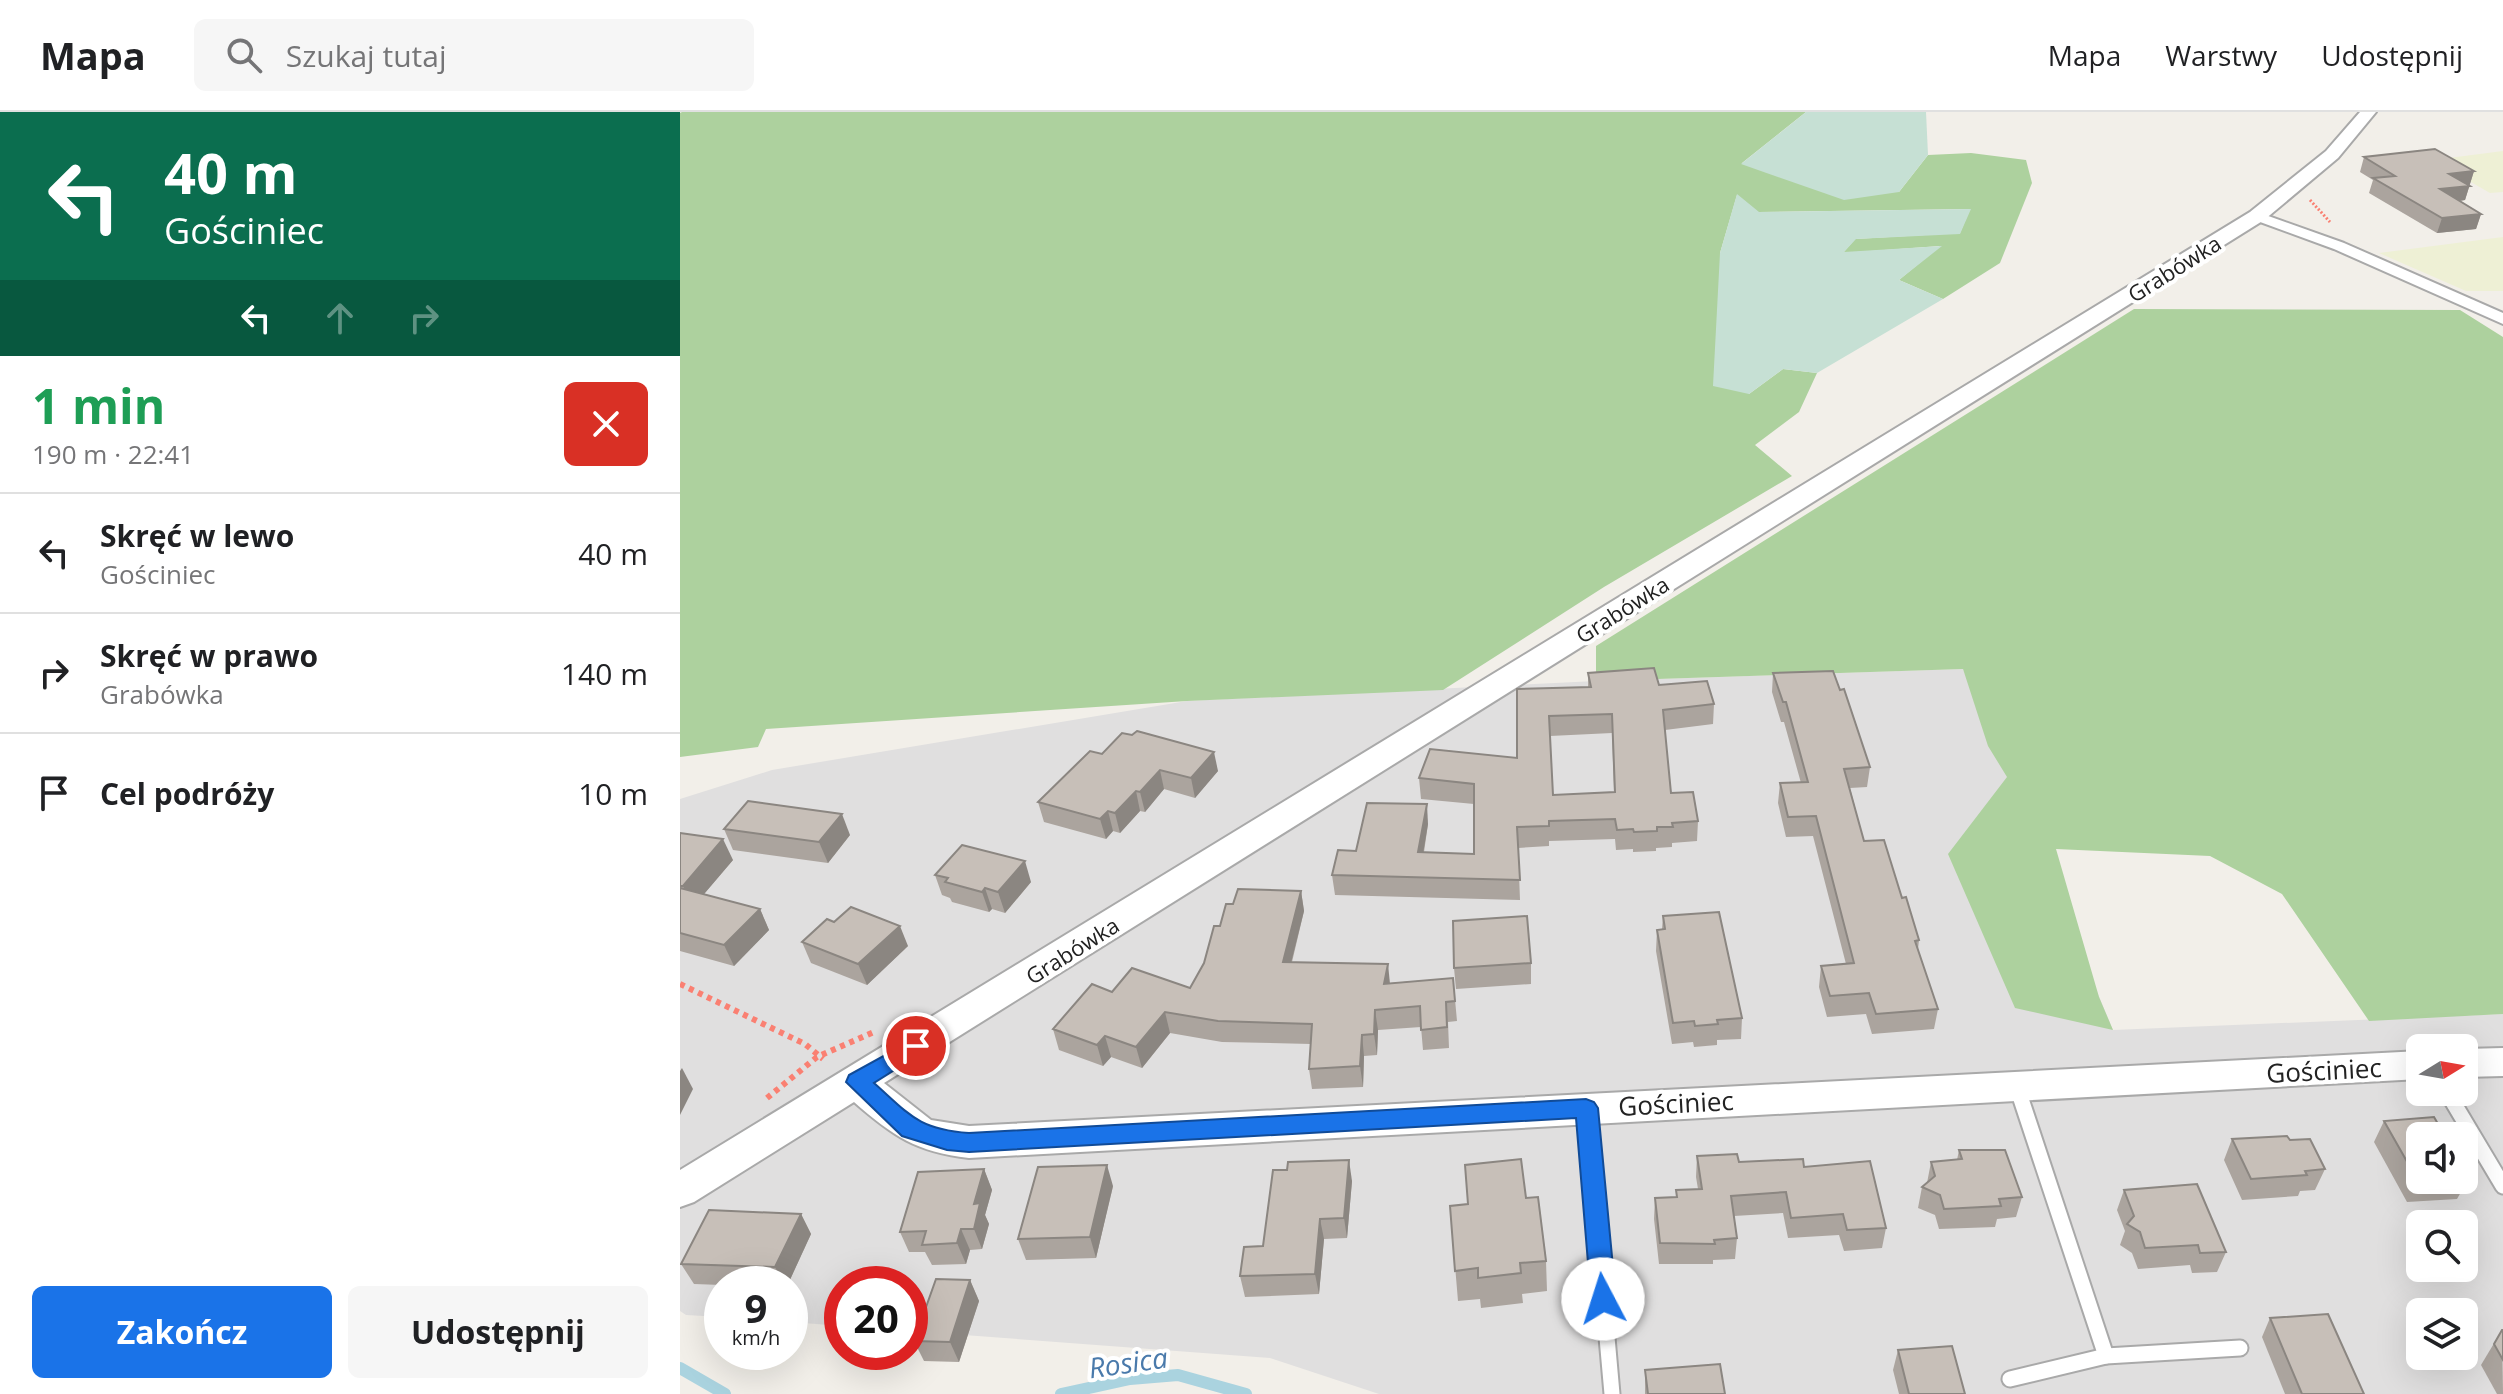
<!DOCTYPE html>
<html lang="pl">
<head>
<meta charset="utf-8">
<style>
  body { margin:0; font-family:"Open Sans",sans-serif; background:#f6f6f6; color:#202124; height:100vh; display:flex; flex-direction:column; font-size:30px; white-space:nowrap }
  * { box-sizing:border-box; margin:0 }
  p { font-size:26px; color:#757577 }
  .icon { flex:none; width:44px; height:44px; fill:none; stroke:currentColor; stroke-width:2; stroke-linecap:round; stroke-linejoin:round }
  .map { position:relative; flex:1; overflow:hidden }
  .side { display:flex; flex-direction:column; background:#fff; width:680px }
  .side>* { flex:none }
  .banner { background:#0b6e4f; color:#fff; overflow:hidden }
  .needle { width:52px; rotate:79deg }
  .controls { position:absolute; left:1726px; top:922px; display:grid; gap:16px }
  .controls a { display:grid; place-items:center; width:72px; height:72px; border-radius:12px; background:#fff; box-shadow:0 8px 32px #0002; font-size:40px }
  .speed { position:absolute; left:24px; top:1154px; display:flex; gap:16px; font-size:40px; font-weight:700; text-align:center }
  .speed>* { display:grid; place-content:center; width:104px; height:104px; border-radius:50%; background:#fff; box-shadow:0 8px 32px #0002; line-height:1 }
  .speed small { font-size:20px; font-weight:400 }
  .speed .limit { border:12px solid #d22; background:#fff; color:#111 }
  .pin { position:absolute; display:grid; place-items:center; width:68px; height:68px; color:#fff; margin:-34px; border:4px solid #fff; border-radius:50%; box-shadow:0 2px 8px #0007 }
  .me { position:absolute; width:88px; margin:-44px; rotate:355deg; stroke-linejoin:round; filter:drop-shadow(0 0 6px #0008) }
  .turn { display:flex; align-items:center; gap:28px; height:168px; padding:0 32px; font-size:36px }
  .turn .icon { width:104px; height:104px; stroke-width:2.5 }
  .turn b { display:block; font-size:56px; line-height:68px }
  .lanes { display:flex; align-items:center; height:76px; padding:0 32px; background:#0003; justify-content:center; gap:40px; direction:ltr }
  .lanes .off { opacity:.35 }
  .round { display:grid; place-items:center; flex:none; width:84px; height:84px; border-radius:12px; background:#f6f6f6 }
  .head { display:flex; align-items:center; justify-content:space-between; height:136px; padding:0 32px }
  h1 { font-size:48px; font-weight:700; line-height:60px; color:#1e9e55 }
  .cta { display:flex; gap:16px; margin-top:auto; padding:16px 32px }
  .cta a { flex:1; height:92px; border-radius:12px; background:#1a73e8; color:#fff; font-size:32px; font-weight:700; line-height:92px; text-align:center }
  .cta a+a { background:#f6f6f6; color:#202124 }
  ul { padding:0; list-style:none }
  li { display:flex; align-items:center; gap:24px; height:120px; padding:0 32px; border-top:2px solid #e0e0e0 }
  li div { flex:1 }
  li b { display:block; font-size:30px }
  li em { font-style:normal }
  header { display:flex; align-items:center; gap:48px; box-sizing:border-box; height:112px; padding:0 40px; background:#fff; border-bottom:2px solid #e0e0e0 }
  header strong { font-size:38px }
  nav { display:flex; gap:44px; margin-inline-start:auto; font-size:28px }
  .search { width:560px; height:72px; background:#f6f6f6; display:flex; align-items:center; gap:20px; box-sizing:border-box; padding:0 28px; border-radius:12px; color:#757577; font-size:30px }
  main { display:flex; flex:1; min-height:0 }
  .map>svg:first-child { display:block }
  .residential { fill:#e0dfdf; fill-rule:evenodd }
  .farmland { fill:#eef0d5 }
  .forest { fill:#add19e }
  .wetland { fill:#c6e0d4 }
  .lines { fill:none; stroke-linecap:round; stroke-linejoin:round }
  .stream { stroke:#aad3df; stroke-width:12 }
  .service-casing { stroke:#a9a9a9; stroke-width:19 }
  .minor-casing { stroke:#a9a9a9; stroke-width:4 }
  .tertiary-casing { stroke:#a9a9a9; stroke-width:4 }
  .path-far1 { stroke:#fa8072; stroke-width:3; stroke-dasharray:2 2; stroke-linecap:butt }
  .path { stroke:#fa8072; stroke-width:6; stroke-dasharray:5 5; stroke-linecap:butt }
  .service { stroke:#fff; stroke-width:15 }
  .minor { fill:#fff; fill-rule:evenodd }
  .tertiary { fill:#fff; fill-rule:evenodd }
  .wall { fill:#aba49e; fill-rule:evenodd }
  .shaded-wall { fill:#8b8681 }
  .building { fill:#c7bfb8; stroke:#8b8681; stroke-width:2; fill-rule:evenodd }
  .route { fill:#1a73e8; stroke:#114b97; stroke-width:2 }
  .labels { text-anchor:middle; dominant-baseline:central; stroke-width:8; stroke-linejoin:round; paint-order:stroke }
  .street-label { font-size:22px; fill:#222; stroke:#fff }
  .near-street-label { font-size:26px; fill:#222; stroke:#fff }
  .near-water-label { font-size:28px; font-style:italic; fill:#4a7aab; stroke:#fff }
</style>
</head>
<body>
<header>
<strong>Mapa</strong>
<div class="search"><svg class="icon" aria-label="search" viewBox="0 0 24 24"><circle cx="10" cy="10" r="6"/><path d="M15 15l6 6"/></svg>Szukaj tutaj</div>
<nav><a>Mapa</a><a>Warstwy</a><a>Udostępnij</a></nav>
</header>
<main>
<section class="side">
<div class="banner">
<div class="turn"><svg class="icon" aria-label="left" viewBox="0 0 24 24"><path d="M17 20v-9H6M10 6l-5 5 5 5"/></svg><div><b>40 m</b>Gościniec</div></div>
<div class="lanes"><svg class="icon" aria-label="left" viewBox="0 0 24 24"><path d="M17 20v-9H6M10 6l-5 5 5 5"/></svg><svg class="icon off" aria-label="ahead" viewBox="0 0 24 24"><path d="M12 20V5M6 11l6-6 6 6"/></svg><svg class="icon off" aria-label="right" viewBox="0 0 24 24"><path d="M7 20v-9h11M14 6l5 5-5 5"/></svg></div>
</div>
<div class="head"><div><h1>1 min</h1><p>190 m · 22:41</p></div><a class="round" style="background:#d93025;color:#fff"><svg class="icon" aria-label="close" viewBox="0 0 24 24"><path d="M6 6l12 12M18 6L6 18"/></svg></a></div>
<ul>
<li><svg class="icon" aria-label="left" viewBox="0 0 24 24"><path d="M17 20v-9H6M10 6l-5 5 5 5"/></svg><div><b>Skręć w lewo</b><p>Gościniec</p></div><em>40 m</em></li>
<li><svg class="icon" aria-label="right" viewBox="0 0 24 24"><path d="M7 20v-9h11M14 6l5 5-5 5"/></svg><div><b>Skręć w prawo</b><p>Grabówka</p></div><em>140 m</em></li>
<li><svg class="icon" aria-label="arrive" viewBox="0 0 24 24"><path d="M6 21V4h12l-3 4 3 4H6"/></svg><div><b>Cel podróży</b></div><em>10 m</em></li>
</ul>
<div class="cta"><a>Zakończ</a><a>Udostępnij</a></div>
</section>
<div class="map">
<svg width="1823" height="1282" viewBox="0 0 1823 1282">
  <rect width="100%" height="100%" fill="#f2efe9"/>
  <!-- residential -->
  <path class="residential" d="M1283,557L1433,918L1823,902V1282H699L590,1246L230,1219V1172H162V1214L110,1210V1172H42V1205L6,1203L0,1199V687L92,658L507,589L916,569ZM1740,936H1784V980H1740ZM1740,1024H1784V1068H1740ZM1740,1112H1784V1156H1740ZM1740,1200H1784V1244H1740Z"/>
  <!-- farmland -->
  <g class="farmland">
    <path d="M1823,39V80L1810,81L1753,48Z"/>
    <path d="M1823,125V179H1786L1699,141Z"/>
  </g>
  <!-- forest -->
  <g class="forest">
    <path d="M2,0H1126L1062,51L1219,80L1248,43L1291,41L1346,48L1352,71L1320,151L1263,187L1219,168L1260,134L1163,141L1175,127L1280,121L1290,97L1078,100L1057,83L1040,141V184L1069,282L1103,257L1137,261L1119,300L1075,333L1112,364L924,475L763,578L507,589L86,617L78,635L0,645V1Z"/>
    <path d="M1454,197L1780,198L1823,225V902L1689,909L1602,782L1530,744L1376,737L1419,885L1433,918L1335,896L1268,742L1327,665L1308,634L1283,557L916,569V534Z"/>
  </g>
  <!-- wetland -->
  <g class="wetland">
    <path d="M1126,0H1246L1248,43L1219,80L1164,88L1061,52Z"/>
    <path d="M1057,82L1079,100L1291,97L1280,122L1176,127L1164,140L1262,134L1219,168L1263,187L1137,261L1103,257L1069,282L1033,274L1040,141Z"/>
  </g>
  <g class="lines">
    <!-- stream -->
    <g class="stream">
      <path d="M0,1256L45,1282"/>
      <path d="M381,1282L450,1267L498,1263L566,1282"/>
    </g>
    <defs>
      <g id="service">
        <path d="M1337,975L1426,1244L1560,1236"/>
        <path d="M1767,980L1823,1074"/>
        <path d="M907,999L932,1282"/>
        <path d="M1330,1267L1426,1244"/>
      </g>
      <path id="minor" d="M1577,100L1664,131L1823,201V212L1654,137L1572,107L1570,104Z"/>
      <g id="tertiary">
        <path d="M1680,0H1696L1658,46L1584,108L204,971L251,1008L289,1014L1740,939V967L289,1046C236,1040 213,1024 174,990L14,1090L0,1095V1058L1570,100L1646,39Z"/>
        <path d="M1823,936V964L1784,965V937Z"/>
      </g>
    </defs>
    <!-- service casing -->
    <use href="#service" class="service-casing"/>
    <!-- minor casing -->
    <use href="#minor" class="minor-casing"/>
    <!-- tertiary casing -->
    <use href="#tertiary" class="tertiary-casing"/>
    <!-- path-far1 -->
    <path class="path-far1" d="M1630,88L1650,110"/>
    <!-- path -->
    <g class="path">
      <path d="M0,872L125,932L143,947"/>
      <path d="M87,986L137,945L196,919"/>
    </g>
    <!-- service -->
    <use href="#service" class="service"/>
    <!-- minor -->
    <use href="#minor" class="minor"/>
    <!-- tertiary -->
    <use href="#tertiary" class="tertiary"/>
  </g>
  <!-- wall -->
  <g class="wall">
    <path d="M1684,45L1794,59L1785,88L1780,89L1801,102L1796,117L1757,121L1689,81L1693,68L1680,60Z"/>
    <path d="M908,561L979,573L1034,592L1033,612L985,618L991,681L1018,709L1017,729L992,731V735L976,736V739L953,740V737L936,738L935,727L869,729V734L838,736L840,788L655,783L652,763L676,739L748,712L744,740L794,742V692L741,687L739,666L837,646V577L908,575ZM932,621L934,680L873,683L870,624Z"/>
    <path d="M1093,561L1190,655L1187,675L1170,676L1184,729L1222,786L1239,828L1238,837L1258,897L1254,917L1192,922L1186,902L1147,905L1139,875L1141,854L1166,852L1133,724L1106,725L1098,691L1100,671H1121L1104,610H1101L1092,580Z"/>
    <path d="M422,642L538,659L515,686L484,677L465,700L460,699L440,721L433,719L426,727L364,710L358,690Z"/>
    <path d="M44,717L170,723L148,751L53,738Z"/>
    <path d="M0,721L53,748L24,782L80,797L89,818L54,854L0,839Z"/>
    <path d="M255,763L351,770L325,801L312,797L309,800L272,790L270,786L262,783Z"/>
    <path d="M621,779L624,799L612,850L710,871L773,866L777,909L768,910L769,936L743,938L741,915L698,918L697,943L684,944L683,975L632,977L629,957L631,932L542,930L490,921L462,956L431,945L423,954L379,938L373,917L432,880L510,876L524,851L540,814L553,792Z"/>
    <path d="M983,804L1062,906L1061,927L1037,928V933L1014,935L1013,930L992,932L976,839L977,818L982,817Z"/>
    <path d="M122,830L228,834L187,873L131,851Z"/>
    <path d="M851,851V872L776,877L774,856Z"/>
    <path d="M1704,1009L1740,1068H1784V1057L1789,1066L1777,1087L1727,1090L1694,1030Z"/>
    <path d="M1552,1027L1610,1028L1645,1057L1635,1078L1620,1079L1618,1084L1562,1088L1544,1048Z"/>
    <path d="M1279,1038L1342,1085L1336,1105L1317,1107L1315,1115L1259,1117L1255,1103L1238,1096L1242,1075L1247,1071L1251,1050L1277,1048Z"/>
    <path d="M1017,1044L1059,1050L1124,1055L1206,1116L1202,1136L1164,1139L1159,1123L1108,1126L1103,1101L1054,1104L1057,1126L1055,1147L1033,1148V1152H979L974,1107L975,1086L996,1085V1078L1018,1077L1016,1065Z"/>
    <path d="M304,1057L312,1078L305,1103L309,1112L302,1137L290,1138L286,1152L252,1153L245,1140H229L220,1120Z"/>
    <path d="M672,1069L667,1126L644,1127L639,1182L565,1185L560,1164L583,1134Z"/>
    <path d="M433,1074L416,1146L346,1148L338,1127Z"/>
    <path d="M1444,1078L1546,1140L1537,1160L1512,1161L1510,1153L1458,1157L1452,1141L1440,1133L1445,1119L1437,1098Z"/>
    <path d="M846,1086L866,1149L867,1179L842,1182L843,1191L801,1196L800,1187L778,1189L770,1094Z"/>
    <path d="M121,1102L131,1122L108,1172H42V1173L14,1172L1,1152Z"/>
    <path d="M290,1168L299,1189L279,1250L244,1249L234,1229Z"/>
    <path d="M1590,1206L1684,1282H1605L1582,1225Z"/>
    <path d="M1822,1218L1823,1282H1817L1801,1253Z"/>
    <path d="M1218,1238L1285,1282H1219L1213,1258Z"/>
    <path d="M965,1258L1045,1282H965Z"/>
  </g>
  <!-- shaded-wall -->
  <g class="shaded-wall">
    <path d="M1794,59L1785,88L1755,92L1760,77L1769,62Z"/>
    <path d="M1801,102L1796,117L1757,121L1762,106Z"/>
    <path d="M534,640L538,659L515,686L511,666Z"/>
    <path d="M480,658L484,677L465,700L460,680Z"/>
    <path d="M456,679L460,699L440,721L435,701Z"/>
    <path d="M747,692L748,712L740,760L738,740Z"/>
    <path d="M428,699L433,719L426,727L420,707Z"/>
    <path d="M162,702L170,723L148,751L139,730Z"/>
    <path d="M43,727L53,748L13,795L3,774Z"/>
    <path d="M345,749L351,770L325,801L318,780Z"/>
    <path d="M305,776L312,797L309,800L302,780Z"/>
    <path d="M621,779L624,799L606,871L603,850Z"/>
    <path d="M80,797L89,818L54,854L44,833Z"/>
    <path d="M220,814L228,834L187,873L178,852Z"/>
    <path d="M708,852L710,872H704Z"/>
    <path d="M695,898L698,918L697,943L694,922Z"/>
    <path d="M485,900L490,921L462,956L456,935Z"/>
    <path d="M682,923L684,944L683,975L680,954Z"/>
    <path d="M425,924L431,945L423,954L417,933Z"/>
    <path d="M2,956L13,977L0,1003V959Z"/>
    <path d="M669,1048L672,1069L667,1126L664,1106Z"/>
    <path d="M427,1053L433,1074L416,1146L410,1125Z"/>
    <path d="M304,1057L312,1078L305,1103L309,1112L302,1137L294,1117V1092Z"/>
    <path d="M121,1102L131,1122L108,1172H104L95,1155Z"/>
    <path d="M640,1107L644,1127L639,1182L635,1162Z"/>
    <path d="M281,1117L290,1138L286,1152L277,1131Z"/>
    <path d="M290,1168L299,1189L279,1250L270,1230Z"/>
  </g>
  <!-- building -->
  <g class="building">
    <path d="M1755,37L1794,59L1769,62L1790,74L1760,77L1801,102L1762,106L1693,66L1715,64L1684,45Z"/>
    <path d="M974,556L979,573L1027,569L1034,592L983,598L991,681L1013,680L1018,709L992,711L993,715H977V719L954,720L953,717L937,718L935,707L869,709V714L837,715L840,768L652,763L658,738L676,739L687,691L747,692L738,740L794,742V672L739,666L750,637L837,646V577L911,575L908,561ZM932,602L935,680L873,683L869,604Z"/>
    <path d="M1153,559L1160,578L1164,577L1190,655L1164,657L1184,729L1204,728L1222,786L1226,785L1239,828L1235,829L1258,897L1196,902L1189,881L1150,884L1141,854L1174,851L1136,704L1108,705L1100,671L1128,670L1106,590H1103L1093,561Z"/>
    <path d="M457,619L534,640L511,666L480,658L460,680L456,679L435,701L428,699L420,707L358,690L410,639L422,642L442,621L452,623Z"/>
    <path d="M68,689L162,702L139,730L44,717Z"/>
    <path d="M0,721L43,727L3,774H0Z"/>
    <path d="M282,733L345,749L318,780L305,776L302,780L265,770L268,766L255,763Z"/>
    <path d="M0,776L80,797L44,833L0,821Z"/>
    <path d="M558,777L621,779L603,850L708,852L704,872L773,866L775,889L766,890L767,915L741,918L740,894L695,898L694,922L682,923L680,954L629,957L632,912L538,909L485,900L456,935L425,924L417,933L373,917L412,872L432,880L452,856L510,876L524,851L534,814H540L546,792H553Z"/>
    <path d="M171,795L220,814L178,852L122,830L147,807L154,810Z"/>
    <path d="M1039,800L1062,906L1037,908L1038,912L1015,914L1014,909L993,911L977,818L985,817L983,804Z"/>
    <path d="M847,804L851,851L774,856L773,809Z"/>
    <path d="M1754,1005L1765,1024H1740V1068H1759L1738,1069L1704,1009Z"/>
    <path d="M1607,1024L1610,1028L1630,1027L1645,1057L1625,1059L1627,1063L1571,1067L1552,1027Z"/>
    <path d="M1279,1038H1325L1342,1085L1319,1087L1321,1094L1264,1097L1260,1083L1242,1075L1255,1064L1251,1050L1282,1047Z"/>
    <path d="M1057,1042L1059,1050L1123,1047L1124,1055L1190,1049L1206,1116L1167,1118L1163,1102L1111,1106L1106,1080L1051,1084L1057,1126L1034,1128L1035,1132L980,1131L975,1086L997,1085L996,1078L1022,1077L1017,1044Z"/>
    <path d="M841,1047L846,1086L858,1085L866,1149L840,1151L841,1161L798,1166V1156L775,1159L770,1094L788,1092L785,1053Z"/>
    <path d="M669,1048L664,1106L640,1107L635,1162L560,1164L564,1135L583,1134L593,1058H607L608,1050Z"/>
    <path d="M427,1053L410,1125L338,1127L358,1055Z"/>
    <path d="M304,1057L294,1092L300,1091L294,1117H281L277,1131L242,1133L246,1119L220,1120L238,1060Z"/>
    <path d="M1784,1057L1789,1066H1784Z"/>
    <path d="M1517,1072L1546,1140L1520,1141L1518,1133L1465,1136L1460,1120L1447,1112L1454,1104L1444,1078Z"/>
    <path d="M29,1098L121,1102L95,1155L1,1152Z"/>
    <path d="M256,1167L290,1168L270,1230L234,1229Z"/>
    <path d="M1648,1202L1684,1282H1622L1590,1206Z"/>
    <path d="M1822,1218H1823V1248L1814,1232Z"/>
    <path d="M1272,1234L1285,1282H1229L1218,1238Z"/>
    <path d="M1040,1252L1045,1282H968L965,1258Z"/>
  </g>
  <!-- route -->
  <path class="route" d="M236,926L243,928L247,934L243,940L194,971C230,1003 238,1017 289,1021L906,987L914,990L918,996L936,1187L932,1195L923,1198L914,1195L911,1187L896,1006L289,1040L267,1038L222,1024L166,970L169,963Z"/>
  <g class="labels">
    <!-- street labels -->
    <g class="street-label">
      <text transform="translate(1494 156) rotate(-32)">Grabówka</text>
      <text transform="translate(942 497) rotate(-32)">Grabówka</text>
      <text transform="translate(392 838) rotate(-32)">Grabówka</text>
    </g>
    <!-- near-street labels -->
    <g class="near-street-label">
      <text transform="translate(1644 958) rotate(-3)">Gościniec</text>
      <text transform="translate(996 991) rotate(-3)">Gościniec</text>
    </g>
    <!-- near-water labels -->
    <g class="near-water-label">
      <text transform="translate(448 1250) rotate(-8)">Rosica</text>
    </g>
  </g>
</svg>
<div class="controls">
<a><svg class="needle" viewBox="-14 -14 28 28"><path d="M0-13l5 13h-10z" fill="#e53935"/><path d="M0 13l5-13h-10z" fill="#757577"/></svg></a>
<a><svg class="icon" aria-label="sound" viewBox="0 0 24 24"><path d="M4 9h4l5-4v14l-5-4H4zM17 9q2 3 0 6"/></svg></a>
<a><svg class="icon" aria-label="search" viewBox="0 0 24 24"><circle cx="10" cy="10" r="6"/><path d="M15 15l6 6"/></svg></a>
<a><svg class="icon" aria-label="layers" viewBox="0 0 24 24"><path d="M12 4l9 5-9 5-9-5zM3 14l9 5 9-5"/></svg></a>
</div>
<div class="speed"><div>9<small>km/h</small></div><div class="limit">20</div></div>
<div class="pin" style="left:236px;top:934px;background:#d93025"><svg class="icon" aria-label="arrive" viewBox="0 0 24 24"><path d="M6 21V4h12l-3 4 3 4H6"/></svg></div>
<svg class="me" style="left:923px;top:1187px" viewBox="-20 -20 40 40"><circle r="19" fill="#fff"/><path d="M0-13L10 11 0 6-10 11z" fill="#1a73e8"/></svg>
</div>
</main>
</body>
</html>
